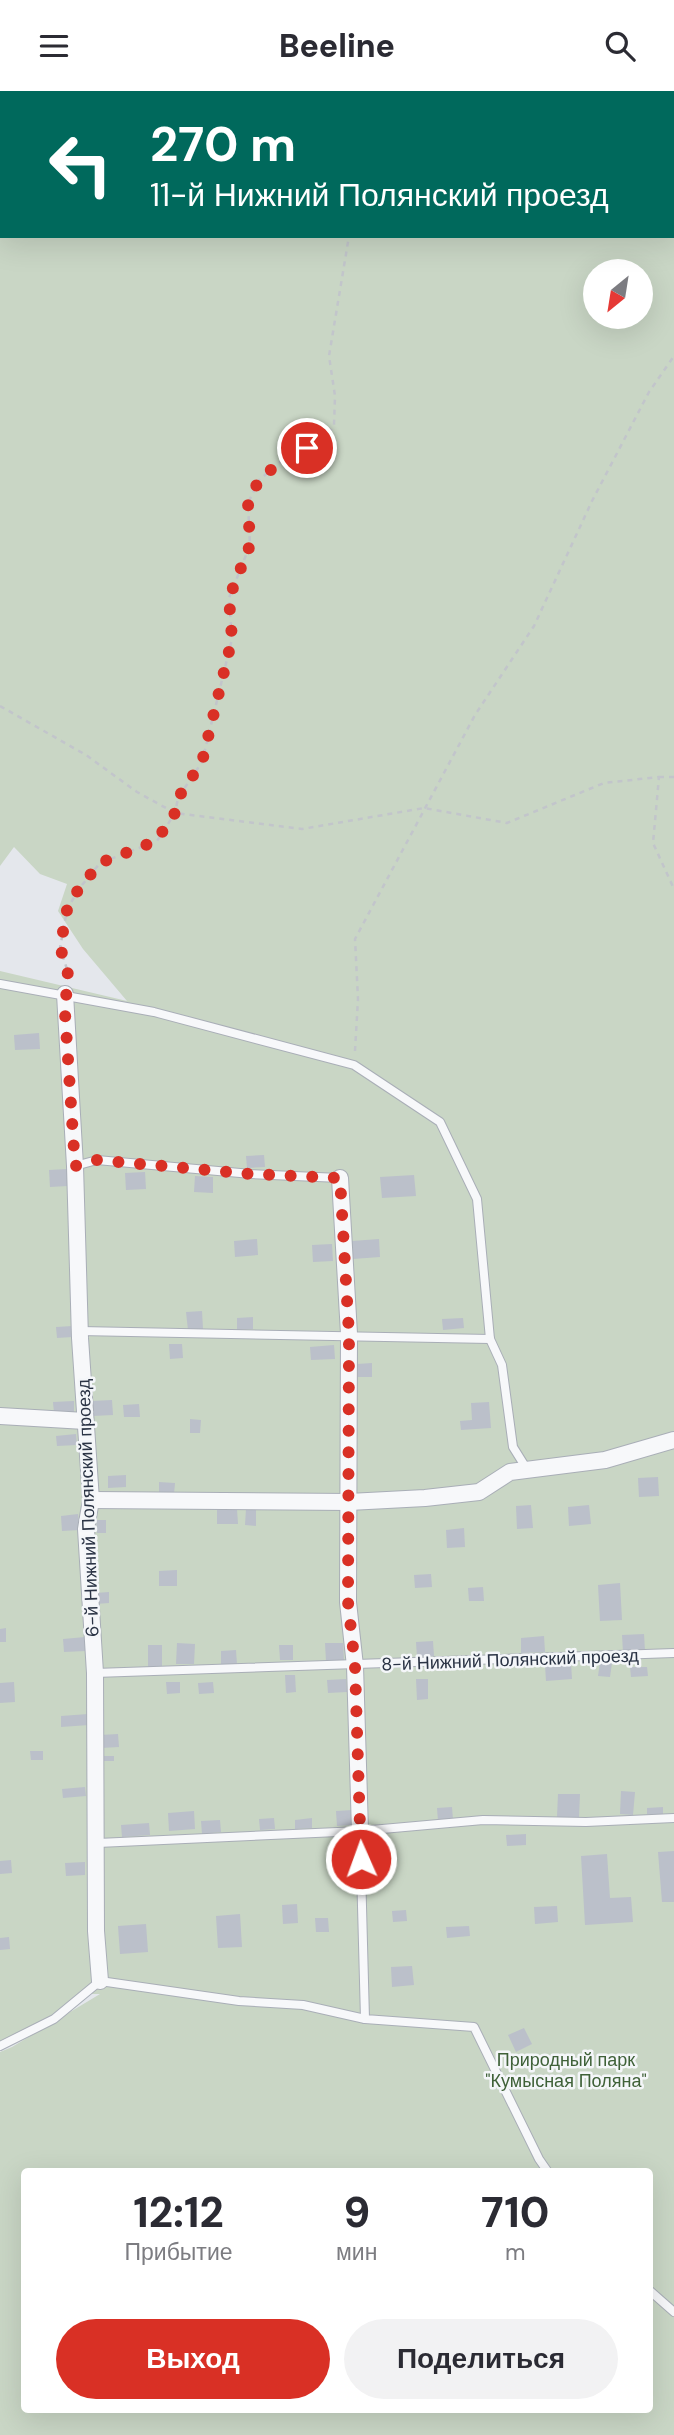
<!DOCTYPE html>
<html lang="ru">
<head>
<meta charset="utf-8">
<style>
  body { margin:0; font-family:"DM Sans",sans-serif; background:#f2f2f3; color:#2b2b33; height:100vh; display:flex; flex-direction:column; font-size:26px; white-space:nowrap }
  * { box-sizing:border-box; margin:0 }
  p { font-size:23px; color:#7c7c81 }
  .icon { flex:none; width:38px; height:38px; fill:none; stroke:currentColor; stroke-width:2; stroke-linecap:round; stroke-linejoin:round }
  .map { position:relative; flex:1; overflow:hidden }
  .panel { position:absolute; left:21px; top:2077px; width:632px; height:245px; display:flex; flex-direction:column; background:#fff; border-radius:7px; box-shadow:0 7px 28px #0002 }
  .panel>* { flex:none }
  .banner { position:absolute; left:0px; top:0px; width:676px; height:147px; box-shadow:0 7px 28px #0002; background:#00695c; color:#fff; overflow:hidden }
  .needle { width:46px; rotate:210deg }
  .controls { position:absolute; left:583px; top:168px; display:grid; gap:14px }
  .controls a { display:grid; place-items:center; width:70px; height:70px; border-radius:50%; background:#fff; box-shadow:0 7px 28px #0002; font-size:35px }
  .pin { position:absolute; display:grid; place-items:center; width:60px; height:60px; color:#fff; margin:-30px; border:4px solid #fff; border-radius:50%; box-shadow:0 2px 7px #0007 }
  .me { position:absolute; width:77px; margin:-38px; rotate:358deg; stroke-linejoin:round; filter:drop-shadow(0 0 5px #0008) }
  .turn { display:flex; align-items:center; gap:24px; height:147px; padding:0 35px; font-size:32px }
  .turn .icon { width:91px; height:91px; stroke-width:2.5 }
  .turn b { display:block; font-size:49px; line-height:60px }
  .eta { display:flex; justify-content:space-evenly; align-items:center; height:119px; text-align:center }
  .eta b { font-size:42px; font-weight:800; line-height:49px }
  .primary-button { display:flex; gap:14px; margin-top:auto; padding:14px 35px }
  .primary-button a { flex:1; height:80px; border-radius:42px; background:#d93025; color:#fff; font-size:28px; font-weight:800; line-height:80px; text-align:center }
  .primary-button a+a { background:#f2f2f3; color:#2b2b33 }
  header { display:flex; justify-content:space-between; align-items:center; height:91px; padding:0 35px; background:#fff; font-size:32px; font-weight:800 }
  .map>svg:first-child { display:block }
  .green { fill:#c9d6c5; fill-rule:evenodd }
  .building { fill:#bbc0ca }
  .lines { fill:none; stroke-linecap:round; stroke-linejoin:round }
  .service-casing { stroke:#a9aeb7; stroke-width:10 }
  .minor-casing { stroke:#a9aeb7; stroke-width:18 }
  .path { stroke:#c2c5cb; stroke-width:2.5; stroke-dasharray:5 5; stroke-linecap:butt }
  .service { stroke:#f7f8fa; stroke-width:8 }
  .minor { stroke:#f7f8fa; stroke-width:16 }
  .route { stroke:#d93025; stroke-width:12; stroke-dasharray:0 21.6 }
  .labels { text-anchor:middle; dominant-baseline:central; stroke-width:5; stroke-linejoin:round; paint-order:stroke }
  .street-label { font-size:18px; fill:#2b3445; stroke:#f4f6f9 }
  .park-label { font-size:18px; fill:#3f6138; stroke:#f4f6f9 }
</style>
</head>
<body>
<header><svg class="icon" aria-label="menu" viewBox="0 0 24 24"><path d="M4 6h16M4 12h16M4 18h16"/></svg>Beeline<svg class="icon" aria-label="search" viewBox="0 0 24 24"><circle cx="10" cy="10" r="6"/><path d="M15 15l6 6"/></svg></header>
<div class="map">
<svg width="674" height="2344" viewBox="0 0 674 2344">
  <rect width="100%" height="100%" fill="#e4e7ec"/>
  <!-- green -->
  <path class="green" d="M0,0H674V2344H0V1961L12,1956L100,1903H91L37,1940L0,1953V880L127,910L83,858L58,820L67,793L40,783L14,756L0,775ZM2,2H674V145H2ZM595,180H640V226H595ZM24,2081H649V2319H24Z"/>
  <!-- building -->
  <g class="building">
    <path d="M39,942L40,958L15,959L14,944Z"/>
    <path d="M264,1064L265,1076L247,1077L246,1065Z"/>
    <path d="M67,1078L68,1095L50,1096L49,1079Z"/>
    <path d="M145,1081L146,1098L126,1099L125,1082Z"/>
    <path d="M414,1084L416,1105L382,1107L380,1086Z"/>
    <path d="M195,1085L213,1086V1102L194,1101Z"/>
    <path d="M257,1148L258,1164L235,1166L234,1150Z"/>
    <path d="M379,1148L380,1166L353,1168L352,1150Z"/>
    <path d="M332,1153L333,1170L313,1171L312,1154Z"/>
    <path d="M202,1220L203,1238L188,1239L186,1221Z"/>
    <path d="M253,1226V1238L237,1239V1227Z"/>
    <path d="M463,1227L464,1237L443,1239L442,1228Z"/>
    <path d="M72,1235L73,1246L57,1247L56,1236Z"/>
    <path d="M169,1253H182L183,1267L170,1268Z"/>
    <path d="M334,1254L335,1268L311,1269L310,1256Z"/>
    <path d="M372,1272V1286H358L357,1273Z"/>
    <path d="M112,1309L113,1324L92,1325V1310Z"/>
    <path d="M74,1310V1321L54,1322L53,1311Z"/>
    <path d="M489,1311L491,1337L461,1339L460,1330L472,1329L471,1312Z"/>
    <path d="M139,1313L140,1326H124L123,1314Z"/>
    <path d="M190,1328L201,1329L200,1342H190Z"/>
    <path d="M76,1343L77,1354L57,1355L56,1345Z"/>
    <path d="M126,1384V1396L108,1397V1385Z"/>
    <path d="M658,1386L659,1405L639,1406L638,1387Z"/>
    <path d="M159,1391L175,1392L174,1403L159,1402Z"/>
    <path d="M531,1414L533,1437L517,1438L516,1415Z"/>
    <path d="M589,1414L591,1433L569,1435L568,1416Z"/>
    <path d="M237,1418L238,1433H217V1419Z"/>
    <path d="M246,1418H256V1435L245,1434Z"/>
    <path d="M78,1423L80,1439L62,1440L61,1425Z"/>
    <path d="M96,1429H106V1442H97Z"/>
    <path d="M464,1437L465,1456L447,1457L446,1439Z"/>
    <path d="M177,1479V1495H159V1480Z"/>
    <path d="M431,1483L432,1496L415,1497L414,1484Z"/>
    <path d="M620,1492L622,1529L600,1530L598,1494Z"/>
    <path d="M483,1496L484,1510H469L468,1497Z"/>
    <path d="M109,1501V1512L96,1513L95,1502Z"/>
    <path d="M6,1537V1551H0V1538Z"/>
    <path d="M644,1543L645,1560L623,1561L622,1544Z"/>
    <path d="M544,1545L545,1561L521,1562V1547Z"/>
    <path d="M85,1546L86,1560L64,1561L63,1548Z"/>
    <path d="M433,1550L434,1565L417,1566L416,1551Z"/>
    <path d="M177,1552L195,1553L194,1573H176Z"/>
    <path d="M325,1552H343L344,1569L326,1570Z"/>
    <rect x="148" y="1554" width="14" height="22"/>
    <path d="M279,1554H293V1569H280Z"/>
    <path d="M236,1559L237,1574L221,1575V1560Z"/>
    <path d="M600,1571L612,1572L610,1586L598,1585Z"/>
    <path d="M571,1572L572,1588L546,1590L545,1574Z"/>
    <path d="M630,1576H647L648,1585L631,1586Z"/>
    <path d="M285,1584H295L296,1601L286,1602Z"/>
    <path d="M346,1588L347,1601L328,1602L327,1589Z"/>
    <path d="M416,1588H428V1608L417,1609Z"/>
    <path d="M14,1591L15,1611L0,1612V1592Z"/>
    <path d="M166,1591H180V1602L167,1603Z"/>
    <path d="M213,1591L214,1602L199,1603L198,1592Z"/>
    <path d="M88,1623L89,1634L61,1636V1625Z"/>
    <path d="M118,1643L119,1656L101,1657L100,1644Z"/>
    <path d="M30,1660H43V1669H31Z"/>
    <rect x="102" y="1665" width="12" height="5"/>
    <path d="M85,1696L86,1705L63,1707L62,1698Z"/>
    <path d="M621,1700L635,1701L633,1724L620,1723Z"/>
    <path d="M558,1703H580L579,1726H557Z"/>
    <path d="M452,1716L453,1729L438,1730L437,1717Z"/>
    <path d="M663,1716V1723H647V1717Z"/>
    <path d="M352,1719L353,1734L337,1735L336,1720Z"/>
    <path d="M194,1720L195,1738L169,1740L168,1722Z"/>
    <path d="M274,1727L275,1738L260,1739L259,1728Z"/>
    <path d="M312,1727V1737L295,1738V1729Z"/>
    <path d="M220,1729L221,1741L202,1743L201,1730Z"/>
    <path d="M149,1732L150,1744L122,1746L121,1734Z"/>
    <path d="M526,1743V1754L507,1755L506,1744Z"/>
    <path d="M674,1760V1811H662L658,1761Z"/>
    <path d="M607,1763L610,1807L631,1806L633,1831L585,1834L581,1765Z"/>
    <path d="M11,1769L12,1782L0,1783V1770Z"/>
    <path d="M85,1771V1784L66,1785L65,1772Z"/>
    <path d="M297,1813L298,1832L283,1833L282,1814Z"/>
    <path d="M557,1815L558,1831L535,1833L534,1816Z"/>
    <path d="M406,1819L407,1830L393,1831L392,1820Z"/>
    <path d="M240,1823L242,1856L218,1857L216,1825Z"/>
    <path d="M315,1827H328L329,1841H316Z"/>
    <path d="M146,1833L148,1861L120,1863L118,1835Z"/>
    <path d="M469,1835L470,1845L447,1847L446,1836Z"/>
    <path d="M9,1846L10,1858L0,1859V1847Z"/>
    <path d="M412,1875L414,1894L392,1896L391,1876Z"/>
    <path d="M524,1937L532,1953L516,1961L508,1944Z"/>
  </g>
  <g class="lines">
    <defs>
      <g id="service">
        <path d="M0,893L154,921L354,974L440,1031L477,1108L490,1248L502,1274L513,1356L528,1380"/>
        <path d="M75,1075L97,1069L251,1083L340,1087"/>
        <path d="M80,1240L490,1248"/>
        <path d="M95,1582L674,1562"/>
        <path d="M360,1740L365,1928L474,1936L539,2068L548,2081"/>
        <path d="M98,1752L360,1740L483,1729L586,1731L674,1727"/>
        <path d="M0,1955L54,1928L100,1890L239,1910L303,1914L365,1928"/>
        <path d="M649,2199L674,2221"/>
      </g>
      <g id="minor">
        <path d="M65,903L75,1075L80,1247L91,1409L86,1438L95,1582L96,1840L100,1890"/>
        <path d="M340,1087L349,1243L348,1511L355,1575L360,1740"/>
        <path d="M0,1325L85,1330"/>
        <path d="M91,1409L349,1411L425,1407L479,1401L510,1381L605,1369L674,1349"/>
      </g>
    </defs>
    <!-- service casing -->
    <use href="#service" class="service-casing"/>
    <!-- minor casing -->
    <use href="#minor" class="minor-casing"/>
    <!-- path -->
    <g class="path">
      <path d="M464,2L467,0"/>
      <path d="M0,615L86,664L137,701L175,722L302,738L424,717L507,732L604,692L659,686L653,752L674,798"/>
      <path d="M659,686H674"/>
      <path d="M66,888L67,878L60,857L67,819L78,799L100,772L157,750L175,722L178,707L202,671L232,548L229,507L250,454L248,412L259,389L291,362L323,351L334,334L335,305L329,265L349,145"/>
      <path d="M355,960L358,908L355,848L475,624L534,535L592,410L649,301L674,265"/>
    </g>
    <!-- service -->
    <use href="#service" class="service"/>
    <!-- minor -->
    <use href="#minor" class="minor"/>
  </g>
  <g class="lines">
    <!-- route -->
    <path class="route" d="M307,357L291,362L259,389L248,412L250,454L229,507L232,548L202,671L178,707L175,722L156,750L100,772L78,799L67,819L60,857L68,878L65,922L75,1075L97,1069L251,1083L340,1087L349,1243L348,1511L355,1575L361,1768"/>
  </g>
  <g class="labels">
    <!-- street labels -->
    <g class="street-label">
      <text transform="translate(88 1417) rotate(-92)">6-й Нижний Полянский проезд</text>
      <text transform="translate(510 1569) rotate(-2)">8-й Нижний Полянский проезд</text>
    </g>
    <!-- park labels -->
    <g class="park-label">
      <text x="566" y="1969">Природный парк<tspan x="566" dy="21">"Кумысная Поляна"</tspan></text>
    </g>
  </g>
</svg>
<div class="controls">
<a><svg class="needle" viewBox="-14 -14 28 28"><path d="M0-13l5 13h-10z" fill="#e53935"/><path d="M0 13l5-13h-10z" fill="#7c7c81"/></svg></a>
</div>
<div class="pin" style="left:307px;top:357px;background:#d93025"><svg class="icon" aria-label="arrive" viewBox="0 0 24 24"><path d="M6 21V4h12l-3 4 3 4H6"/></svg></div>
<svg class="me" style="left:361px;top:1768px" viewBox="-20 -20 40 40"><circle r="17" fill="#d93025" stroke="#fff" stroke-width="3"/><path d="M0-11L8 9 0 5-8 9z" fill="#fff"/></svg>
<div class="banner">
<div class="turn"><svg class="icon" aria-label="left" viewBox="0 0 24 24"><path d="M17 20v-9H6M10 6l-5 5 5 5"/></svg><div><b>270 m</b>11-й Нижний Полянский проезд</div></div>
</div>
<section class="panel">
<div class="eta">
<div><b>12:12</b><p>Прибытие</p></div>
<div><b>9</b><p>мин</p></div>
<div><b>710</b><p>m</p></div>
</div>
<div class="primary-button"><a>Выход</a><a>Поделиться</a></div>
</section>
</div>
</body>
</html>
